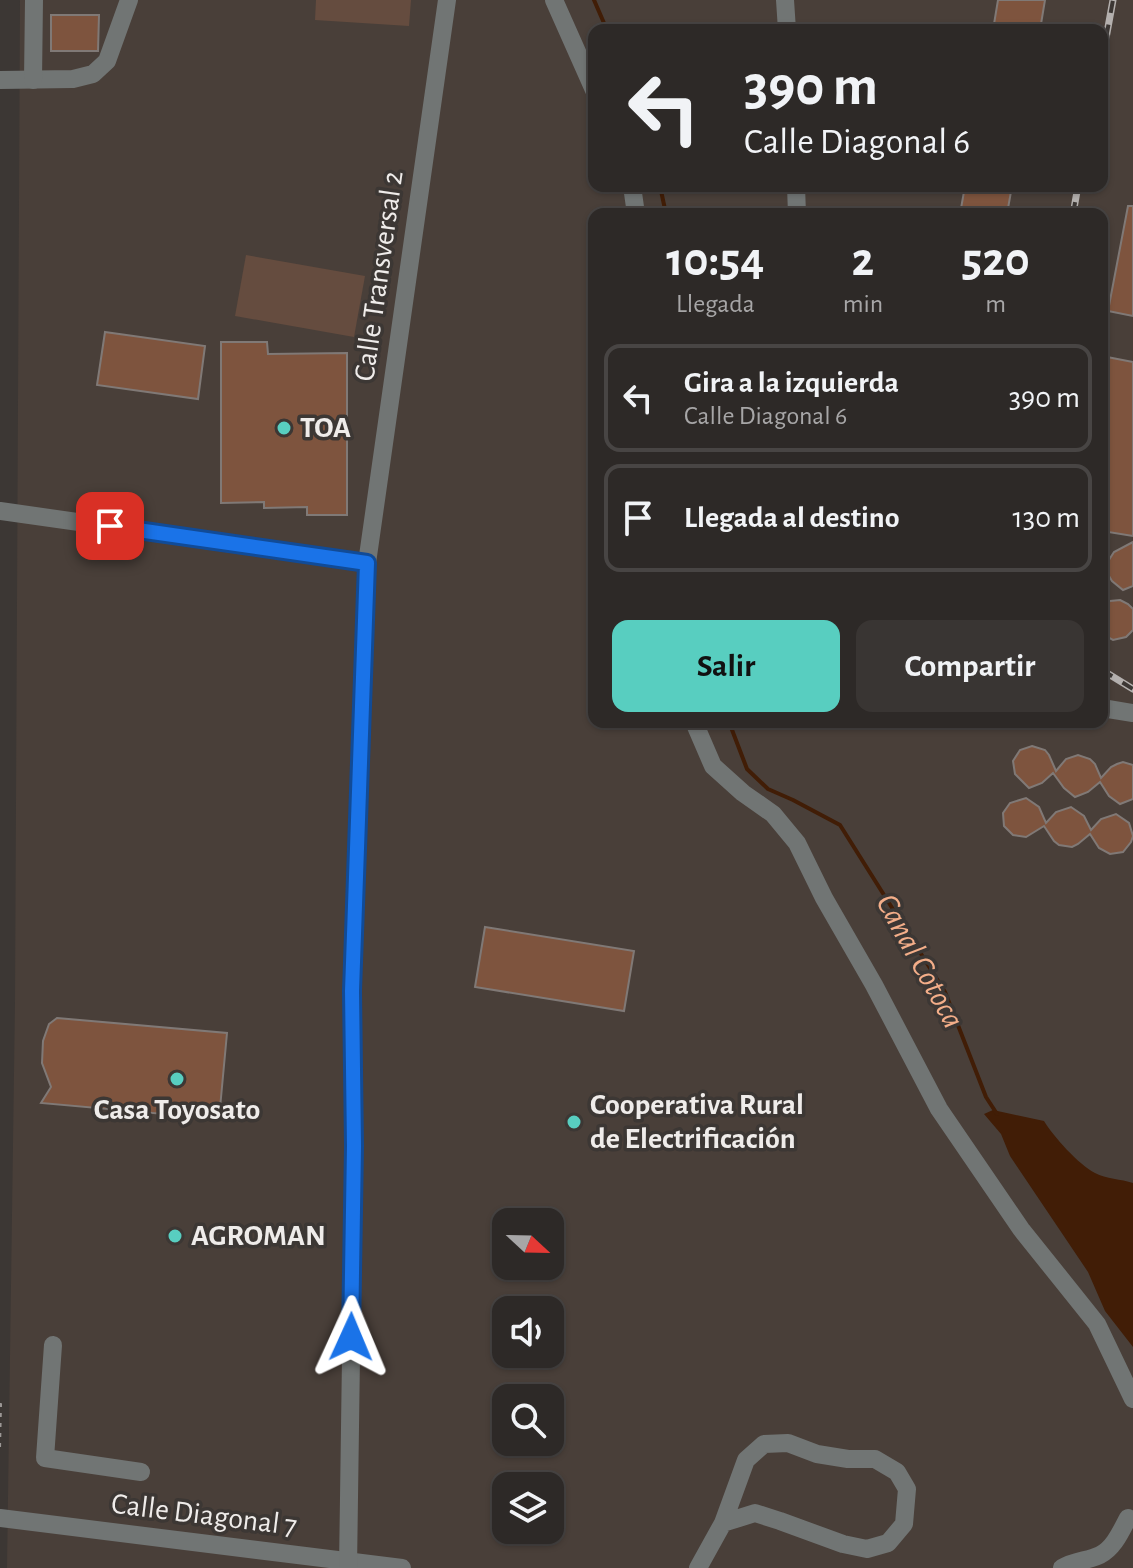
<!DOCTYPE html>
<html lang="es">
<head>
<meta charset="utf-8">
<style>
  body { margin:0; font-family:"Alegreya Sans",sans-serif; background:#393533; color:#f1f3f6; height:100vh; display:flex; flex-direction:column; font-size:30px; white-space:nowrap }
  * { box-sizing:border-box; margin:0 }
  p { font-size:26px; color:#a7a6a7 }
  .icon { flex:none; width:44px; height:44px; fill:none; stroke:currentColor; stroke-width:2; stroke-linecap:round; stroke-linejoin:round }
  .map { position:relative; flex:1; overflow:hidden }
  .sheet { position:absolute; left:588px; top:208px; width:520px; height:520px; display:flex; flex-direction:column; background:#2d2927; border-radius:16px; box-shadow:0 2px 6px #0004,0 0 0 2px #484544 }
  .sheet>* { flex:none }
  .hud { position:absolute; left:588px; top:24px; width:520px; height:168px; border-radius:16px; box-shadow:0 2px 6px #0004,0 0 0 2px #484544; background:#2d2927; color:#f1f3f6; overflow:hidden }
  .needle { width:52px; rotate:112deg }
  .tools { position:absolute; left:492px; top:1208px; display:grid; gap:16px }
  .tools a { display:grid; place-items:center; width:72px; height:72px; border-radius:16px; background:#2d2927; box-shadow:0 2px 6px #0004,0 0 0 2px #484544; font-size:40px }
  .pin { position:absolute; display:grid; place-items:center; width:68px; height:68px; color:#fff; margin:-34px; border-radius:16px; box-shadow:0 4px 12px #0006 }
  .me { position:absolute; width:88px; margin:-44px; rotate:1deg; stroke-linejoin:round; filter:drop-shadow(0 0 6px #0008) }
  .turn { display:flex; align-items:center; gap:28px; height:168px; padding:0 24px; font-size:36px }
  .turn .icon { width:104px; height:104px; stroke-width:2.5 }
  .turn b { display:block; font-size:56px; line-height:68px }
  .eta { display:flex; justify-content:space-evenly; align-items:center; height:136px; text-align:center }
  .eta b { font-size:48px; font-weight:600; line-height:56px }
  .button { display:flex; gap:16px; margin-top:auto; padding:16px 24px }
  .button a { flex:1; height:92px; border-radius:16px; background:#58cec0; color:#111; font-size:32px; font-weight:600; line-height:92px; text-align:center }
  .button a+a { background:#393533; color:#f1f3f6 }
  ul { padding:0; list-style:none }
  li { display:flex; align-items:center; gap:24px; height:108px; margin:0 16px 12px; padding:0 8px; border:4px solid #484544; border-radius:16px }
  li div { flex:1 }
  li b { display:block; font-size:30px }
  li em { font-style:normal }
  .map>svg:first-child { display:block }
  .built { fill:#493f39; fill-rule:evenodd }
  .green { fill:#654c3f }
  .water { fill:#411d06 }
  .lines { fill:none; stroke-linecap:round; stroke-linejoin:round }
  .stream { stroke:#411d06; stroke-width:4 }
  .building { fill:#7e543e; stroke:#807976; stroke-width:2 }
  .path { stroke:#9b9795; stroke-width:2; stroke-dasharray:4 6; stroke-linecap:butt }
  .minor { stroke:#717574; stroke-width:18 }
  .rail-casing { stroke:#b4b0ae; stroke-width:7 }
  .rail { stroke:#3c3734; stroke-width:4; stroke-dasharray:12; stroke-linecap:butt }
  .route-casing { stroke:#114b97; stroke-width:20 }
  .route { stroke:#1a73e8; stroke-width:14 }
  .poi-dot { fill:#58cec0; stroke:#3c3734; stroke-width:3 }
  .labels { text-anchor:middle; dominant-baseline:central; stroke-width:7; stroke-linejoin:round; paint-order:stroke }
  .street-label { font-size:30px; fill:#efecea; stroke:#3c3734 }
  .poi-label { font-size:30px; font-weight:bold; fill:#efecea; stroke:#3c3734; text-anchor:start }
  .water-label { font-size:32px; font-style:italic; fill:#f3ae89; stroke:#3c3734 }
</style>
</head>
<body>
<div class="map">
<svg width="1133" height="1568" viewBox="0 0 1133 1568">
  <rect width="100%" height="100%" fill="#3c3734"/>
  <!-- built -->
  <path class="built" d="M20,0H1133V1568H7L15,1002ZM594,30H1102V186H594ZM594,214H1102V722H594ZM506,1222H550V1266H506ZM506,1310H550V1354H506ZM506,1398H550V1442H506ZM506,1486H550V1530H506Z"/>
  <!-- green -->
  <g class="green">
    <path d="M316,0H411L409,26L315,20Z"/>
    <path d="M246,255L365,276L354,337L235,316Z"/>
  </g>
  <!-- water -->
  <path class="water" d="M993,1110L1044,1121C1053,1136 1079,1165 1095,1173C1106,1179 1121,1179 1133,1183V1347L1105,1311L1088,1272L1010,1156L1001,1134L984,1114Z"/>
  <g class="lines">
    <!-- stream -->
    <g class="stream">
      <path d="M594,0L607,30"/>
      <path d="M660,186L666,214"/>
      <path d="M729,722L747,769L768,789L793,800L840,825L945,992L986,1097L997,1114"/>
    </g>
  </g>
  <!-- building -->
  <g class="building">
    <path d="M998,0H1045L1040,30H993Z"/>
    <path d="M51,15H99L98,51H51Z"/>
    <path d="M965,186H1012L1007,214H960Z"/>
    <path d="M1128,206H1133V316L1108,311Z"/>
    <path d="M105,332L205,346L198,399L97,385Z"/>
    <path d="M221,342H267L268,354L347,353V515H307V507L264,508V502L221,503Z"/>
    <path d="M1102,356L1133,362V536L1102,531Z"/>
    <path d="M1133,542V586L1123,590L1112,581L1109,576L1107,563L1114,552Z"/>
    <path d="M1120,600L1128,604L1133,609V630L1126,637L1113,640L1102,634V607L1110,601Z"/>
    <path d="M1032,746L1045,750L1049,755L1056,771L1066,759L1078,755L1090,759L1095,764L1101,778L1111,767L1117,764L1123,762L1133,765V799L1120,804L1109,796L1100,782L1088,792L1075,797L1064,788L1053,773L1042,783L1029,788L1015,774L1013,761L1020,750Z"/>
    <path d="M1026,798L1039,807L1046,823L1056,812L1071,807L1084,816L1091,830L1101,819L1116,814L1129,823L1133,836L1131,842L1123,852L1110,854L1099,848L1090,834L1078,844L1072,847L1059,845L1054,841L1044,826L1026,837L1013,835L1004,826L1003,813L1010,803Z"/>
    <path d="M485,927L634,951L624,1011L475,987Z"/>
    <path d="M57,1018L227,1033L219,1119L41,1103L51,1087L42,1063L43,1041L49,1024Z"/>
  </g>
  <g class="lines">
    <!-- path -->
    <path class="path" d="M0,1404H1L0,1450"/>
    <!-- minor -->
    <g class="minor">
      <path d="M554,0L594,90"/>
      <path d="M785,0L787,30"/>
      <path d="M0,80L73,79L93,74L107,61L129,0"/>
      <path d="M33,80L34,0"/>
      <path d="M632,186L636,214"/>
      <path d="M796,186L797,214"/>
      <path d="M0,511L367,563"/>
      <path d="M1102,708L1133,713"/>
      <path d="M694,722L713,766L743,793L773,814L797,843L824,898L874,985L939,1109L1021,1229L1097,1324L1133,1399"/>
      <path d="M53,1345L45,1458L141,1472"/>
      <path d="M0,1518L402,1568"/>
      <path d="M348,1568L354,1146L352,991L367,563L447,0"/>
      <path d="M698,1568L723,1523L746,1460L764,1444L788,1443L817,1454L848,1459H875L897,1472L907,1489L904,1524L888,1543L867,1549L843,1544L780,1521L755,1513L723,1523"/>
      <path d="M1062,1568C1075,1560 1088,1561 1100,1555C1114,1548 1121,1531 1128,1518"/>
    </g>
    <defs>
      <g id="rail">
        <path d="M1102,60L1113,0"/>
        <path d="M1073,214L1078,186"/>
        <path d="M1102,670L1133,689"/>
      </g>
    </defs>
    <!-- rail casing -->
    <use href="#rail" class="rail-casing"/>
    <!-- rail -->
    <use href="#rail" class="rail"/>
  </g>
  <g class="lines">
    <defs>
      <path id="route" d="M110,526L367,563L352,991L354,1146L351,1337"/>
    </defs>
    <!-- route casing -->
    <use href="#route" class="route-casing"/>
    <!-- route -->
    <use href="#route" class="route"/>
  </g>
  <!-- markers -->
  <g class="poi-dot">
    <circle cx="284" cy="428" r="8"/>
    <circle cx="177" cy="1079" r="8"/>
    <circle cx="574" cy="1122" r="8"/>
    <circle cx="175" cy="1236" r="8"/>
  </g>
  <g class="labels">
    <!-- street labels -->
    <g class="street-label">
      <text transform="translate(379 276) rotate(-82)">Calle Transversal 2</text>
      <text transform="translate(204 1515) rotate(7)">Calle Diagonal 7</text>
    </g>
    <!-- poi labels -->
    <g class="poi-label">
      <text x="300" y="428">TOA</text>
      <text x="590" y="1105">Cooperativa Rural<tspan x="590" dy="34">de Electrificación</tspan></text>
      <text x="177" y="1110" text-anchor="middle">Casa Toyosato</text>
      <text x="191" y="1236">AGROMAN</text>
    </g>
    <!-- water labels -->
    <g class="water-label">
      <text transform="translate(920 961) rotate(61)">Canal Cotoca</text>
    </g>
  </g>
</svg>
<div class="tools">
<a><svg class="needle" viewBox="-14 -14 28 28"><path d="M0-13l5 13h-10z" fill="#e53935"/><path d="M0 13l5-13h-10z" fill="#a7a6a7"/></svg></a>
<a><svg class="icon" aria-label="sound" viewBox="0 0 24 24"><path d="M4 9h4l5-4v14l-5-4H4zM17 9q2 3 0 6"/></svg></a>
<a><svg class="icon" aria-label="search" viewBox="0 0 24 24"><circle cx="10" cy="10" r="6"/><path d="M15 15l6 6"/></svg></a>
<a><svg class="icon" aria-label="layers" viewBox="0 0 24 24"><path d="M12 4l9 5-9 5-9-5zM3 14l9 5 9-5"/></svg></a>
</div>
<div class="pin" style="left:110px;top:526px;background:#d93025"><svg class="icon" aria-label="arrive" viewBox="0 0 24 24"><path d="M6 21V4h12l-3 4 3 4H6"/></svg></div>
<svg class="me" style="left:351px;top:1337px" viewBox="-20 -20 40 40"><path d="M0-17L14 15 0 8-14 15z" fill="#1a73e8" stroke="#fff" stroke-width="4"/></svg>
<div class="hud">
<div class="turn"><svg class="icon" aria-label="left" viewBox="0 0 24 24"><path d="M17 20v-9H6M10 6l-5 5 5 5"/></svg><div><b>390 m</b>Calle Diagonal 6</div></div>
</div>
<section class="sheet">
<div class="eta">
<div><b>10:54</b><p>Llegada</p></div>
<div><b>2</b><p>min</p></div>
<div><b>520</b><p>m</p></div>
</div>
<ul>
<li><svg class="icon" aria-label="left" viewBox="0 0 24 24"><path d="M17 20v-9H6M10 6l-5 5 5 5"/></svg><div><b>Gira a la izquierda</b><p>Calle Diagonal 6</p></div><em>390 m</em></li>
<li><svg class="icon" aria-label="arrive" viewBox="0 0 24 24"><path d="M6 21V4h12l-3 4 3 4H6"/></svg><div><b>Llegada al destino</b></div><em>130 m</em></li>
</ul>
<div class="button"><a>Salir</a><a>Compartir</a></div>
</section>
</div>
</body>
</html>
